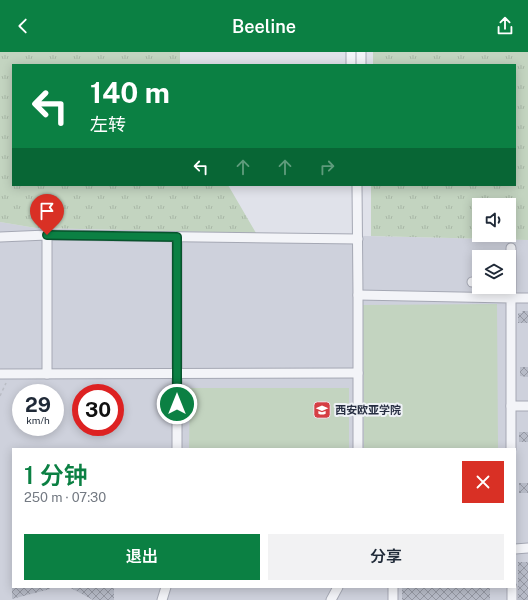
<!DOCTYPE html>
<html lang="zh">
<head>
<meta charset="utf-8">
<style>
  body { margin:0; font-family:"Public Sans","Noto Sans SC",sans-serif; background:#f2f2f3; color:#1f2937; height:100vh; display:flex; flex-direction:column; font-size:15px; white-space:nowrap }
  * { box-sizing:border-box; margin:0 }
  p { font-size:13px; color:#747a83 }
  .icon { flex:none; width:22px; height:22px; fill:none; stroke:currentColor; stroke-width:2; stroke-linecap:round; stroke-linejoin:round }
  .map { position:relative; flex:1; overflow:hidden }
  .sheet { position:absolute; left:12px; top:396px; width:504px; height:140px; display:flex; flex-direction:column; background:#fff; border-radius:0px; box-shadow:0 2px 10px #0003 }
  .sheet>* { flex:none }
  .banner { position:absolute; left:12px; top:12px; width:504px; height:122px; border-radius:0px; box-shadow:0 2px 10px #0003; background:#0b8043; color:#fff; overflow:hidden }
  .tools { position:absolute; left:472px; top:146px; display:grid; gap:8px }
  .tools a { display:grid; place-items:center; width:44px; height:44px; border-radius:0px; background:#fff; box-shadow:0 2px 10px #0003; font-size:20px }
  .speed { position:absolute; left:12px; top:332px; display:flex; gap:8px; font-size:20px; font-weight:700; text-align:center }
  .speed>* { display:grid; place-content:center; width:52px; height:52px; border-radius:50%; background:#fff; box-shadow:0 2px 10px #0003; line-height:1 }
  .speed small { font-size:10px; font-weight:400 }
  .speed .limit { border:6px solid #d22; background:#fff; color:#111 }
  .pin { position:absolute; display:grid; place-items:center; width:34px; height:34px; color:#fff; margin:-41px -17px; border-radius:50% 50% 50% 0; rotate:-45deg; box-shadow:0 0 4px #0007 }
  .pin .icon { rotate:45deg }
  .me { position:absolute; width:44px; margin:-22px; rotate:0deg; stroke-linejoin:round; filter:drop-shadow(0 0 3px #0008) }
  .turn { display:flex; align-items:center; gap:14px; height:84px; padding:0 12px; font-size:18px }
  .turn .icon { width:52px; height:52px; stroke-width:2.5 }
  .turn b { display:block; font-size:28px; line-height:34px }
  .lanes { display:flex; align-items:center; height:38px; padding:0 12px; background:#0003; justify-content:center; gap:20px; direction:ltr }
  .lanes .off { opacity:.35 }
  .round { display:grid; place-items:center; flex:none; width:42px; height:42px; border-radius:0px; background:#f2f2f3 }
  .overview { display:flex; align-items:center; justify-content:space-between; height:68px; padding:0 12px }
  h1 { font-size:24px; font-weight:600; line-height:30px; color:#0b8043 }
  .action { display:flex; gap:8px; margin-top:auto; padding:8px 12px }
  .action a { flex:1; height:46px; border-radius:0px; background:#0b8043; color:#fff; font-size:16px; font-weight:600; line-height:46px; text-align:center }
  .action a+a { background:#f2f2f3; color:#1f2937 }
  header { display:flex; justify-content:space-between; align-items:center; height:52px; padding:0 12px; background:#0b8043; color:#fff; font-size:18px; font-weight:600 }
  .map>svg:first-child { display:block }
  .built { fill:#ced1dc; fill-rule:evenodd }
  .grass { fill:url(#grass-tufts); fill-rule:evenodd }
  .garden { fill:#c3d4c0 }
  .building { fill:url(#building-cross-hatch) }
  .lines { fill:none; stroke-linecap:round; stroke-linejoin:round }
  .minor-casing { stroke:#a5a8b4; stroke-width:11 }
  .path { stroke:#babdc5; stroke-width:1.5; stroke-dasharray:3 3; stroke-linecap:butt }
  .minor { stroke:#f3f4f8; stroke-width:9 }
  .route-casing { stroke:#07532c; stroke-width:10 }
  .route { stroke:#0b8043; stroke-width:7 }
  .labels { text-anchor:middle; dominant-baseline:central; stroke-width:4; stroke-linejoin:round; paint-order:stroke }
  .poi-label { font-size:11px; font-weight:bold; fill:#272e42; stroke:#eff2f7; text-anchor:start }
</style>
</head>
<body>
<header><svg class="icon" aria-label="back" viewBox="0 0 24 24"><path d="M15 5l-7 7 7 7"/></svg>Beeline<svg class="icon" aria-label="share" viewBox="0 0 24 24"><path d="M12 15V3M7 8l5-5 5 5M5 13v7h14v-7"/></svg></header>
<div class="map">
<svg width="528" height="548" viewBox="0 0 528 548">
  <defs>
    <pattern id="grass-tufts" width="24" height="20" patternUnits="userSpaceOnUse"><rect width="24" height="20" fill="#c3d4c0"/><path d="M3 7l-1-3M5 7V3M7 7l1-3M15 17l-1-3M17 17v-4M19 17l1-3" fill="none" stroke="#a8b6a6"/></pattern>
    <pattern id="building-cross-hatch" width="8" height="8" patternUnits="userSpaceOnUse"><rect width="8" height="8" fill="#b7bbc7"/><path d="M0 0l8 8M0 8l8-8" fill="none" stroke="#9598a3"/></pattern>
  </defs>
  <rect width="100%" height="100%" fill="#e0e2ea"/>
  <!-- built -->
  <path class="built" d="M0,170L36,176L528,188V548H0ZM479,205H509V235H479ZM21,341H55V375H21ZM81,341H115V375H81ZM13,397H515V535H13Z"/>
  <!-- grass -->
  <g class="grass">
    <path d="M0,0H180V13H13V133H228L256,181L36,176L0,170Z"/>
    <path d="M373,0H528V188L371,184V133H515V13H373ZM479,153H509V183H479Z"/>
  </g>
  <!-- garden -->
  <g class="garden">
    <path d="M497,252L498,397H364L363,253Z"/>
    <path d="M190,336H349V397H189Z"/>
  </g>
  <!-- building -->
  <g class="building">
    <path d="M522,259H528V271H518V261H522Z"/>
    <path d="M520,315H528V325L520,324Z"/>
    <rect x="519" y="380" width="9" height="10"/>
    <rect x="519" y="431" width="9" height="10"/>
    <rect x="518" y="510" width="10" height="38"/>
    <path d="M12,535H50V537L12,547Z"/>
    <path d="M69,535H114V548H93Z"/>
    <rect x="402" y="535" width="88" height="13"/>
  </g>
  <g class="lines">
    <defs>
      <g id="minor">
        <path d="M351,0V13"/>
        <path d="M361,0V13"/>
        <path d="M357,133L358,243V397"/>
        <path d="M47,183L358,187"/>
        <path d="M0,185L47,183V322"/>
        <path d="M177,185V397"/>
        <path d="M511,196V246H528"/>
        <path d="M472,230H479"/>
        <path d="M358,243L511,246V397"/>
        <path d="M0,322L358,321"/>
        <path d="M511,354H528"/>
        <path d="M515,497L528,496"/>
        <path d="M393,535V548"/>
        <path d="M512,535V548"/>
        <path d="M162,548L166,535"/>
        <path d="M331,548L338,535"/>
      </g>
    </defs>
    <!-- minor casing -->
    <use href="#minor" class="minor-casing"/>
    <!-- path -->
    <path class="path" d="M0,344L6,331"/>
    <!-- minor -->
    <use href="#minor" class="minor"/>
  </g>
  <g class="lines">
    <defs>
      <path id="route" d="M47,183L177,185V352"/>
    </defs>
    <!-- route casing -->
    <use href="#route" class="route-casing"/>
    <!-- route -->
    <use href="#route" class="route"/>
  </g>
  <!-- icons -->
  <defs>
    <symbol id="university-square" viewBox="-11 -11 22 22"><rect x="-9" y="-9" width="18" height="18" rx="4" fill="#d53e44" stroke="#eff2f7"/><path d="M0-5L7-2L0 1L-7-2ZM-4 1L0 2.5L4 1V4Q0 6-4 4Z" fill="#fff"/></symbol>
  </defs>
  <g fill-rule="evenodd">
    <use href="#university-square" x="312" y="348" width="20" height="20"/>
  </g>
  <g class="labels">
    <!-- poi labels -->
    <g class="poi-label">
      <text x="335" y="358">西安欧亚学院</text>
    </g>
  </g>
</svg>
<div class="tools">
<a><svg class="icon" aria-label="sound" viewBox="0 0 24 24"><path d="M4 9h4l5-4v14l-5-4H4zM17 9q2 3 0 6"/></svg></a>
<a><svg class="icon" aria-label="layers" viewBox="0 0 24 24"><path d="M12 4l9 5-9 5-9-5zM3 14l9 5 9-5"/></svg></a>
</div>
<div class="speed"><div>29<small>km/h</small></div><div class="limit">30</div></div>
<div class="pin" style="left:47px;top:183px;background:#d93025"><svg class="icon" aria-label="arrive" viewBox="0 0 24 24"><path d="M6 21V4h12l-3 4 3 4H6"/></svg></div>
<svg class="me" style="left:177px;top:352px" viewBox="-20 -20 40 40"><circle r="17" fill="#0b8043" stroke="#fff" stroke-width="3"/><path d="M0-11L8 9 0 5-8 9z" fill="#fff"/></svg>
<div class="banner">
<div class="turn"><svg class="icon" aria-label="left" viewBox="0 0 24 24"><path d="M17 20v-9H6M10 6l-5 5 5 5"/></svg><div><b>140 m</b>左转</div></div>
<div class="lanes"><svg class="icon" aria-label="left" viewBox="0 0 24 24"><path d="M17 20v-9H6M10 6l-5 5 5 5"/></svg><svg class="icon off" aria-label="ahead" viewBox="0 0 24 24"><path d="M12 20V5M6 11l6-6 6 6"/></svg><svg class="icon off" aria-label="ahead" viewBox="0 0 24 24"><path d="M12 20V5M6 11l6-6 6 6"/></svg><svg class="icon off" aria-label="right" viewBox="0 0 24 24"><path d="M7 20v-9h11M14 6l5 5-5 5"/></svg></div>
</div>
<section class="sheet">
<div class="overview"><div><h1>1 分钟</h1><p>250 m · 07:30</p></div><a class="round" style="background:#d93025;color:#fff"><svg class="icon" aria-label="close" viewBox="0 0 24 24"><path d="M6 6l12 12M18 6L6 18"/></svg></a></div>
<div class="action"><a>退出</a><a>分享</a></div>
</section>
</div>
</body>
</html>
